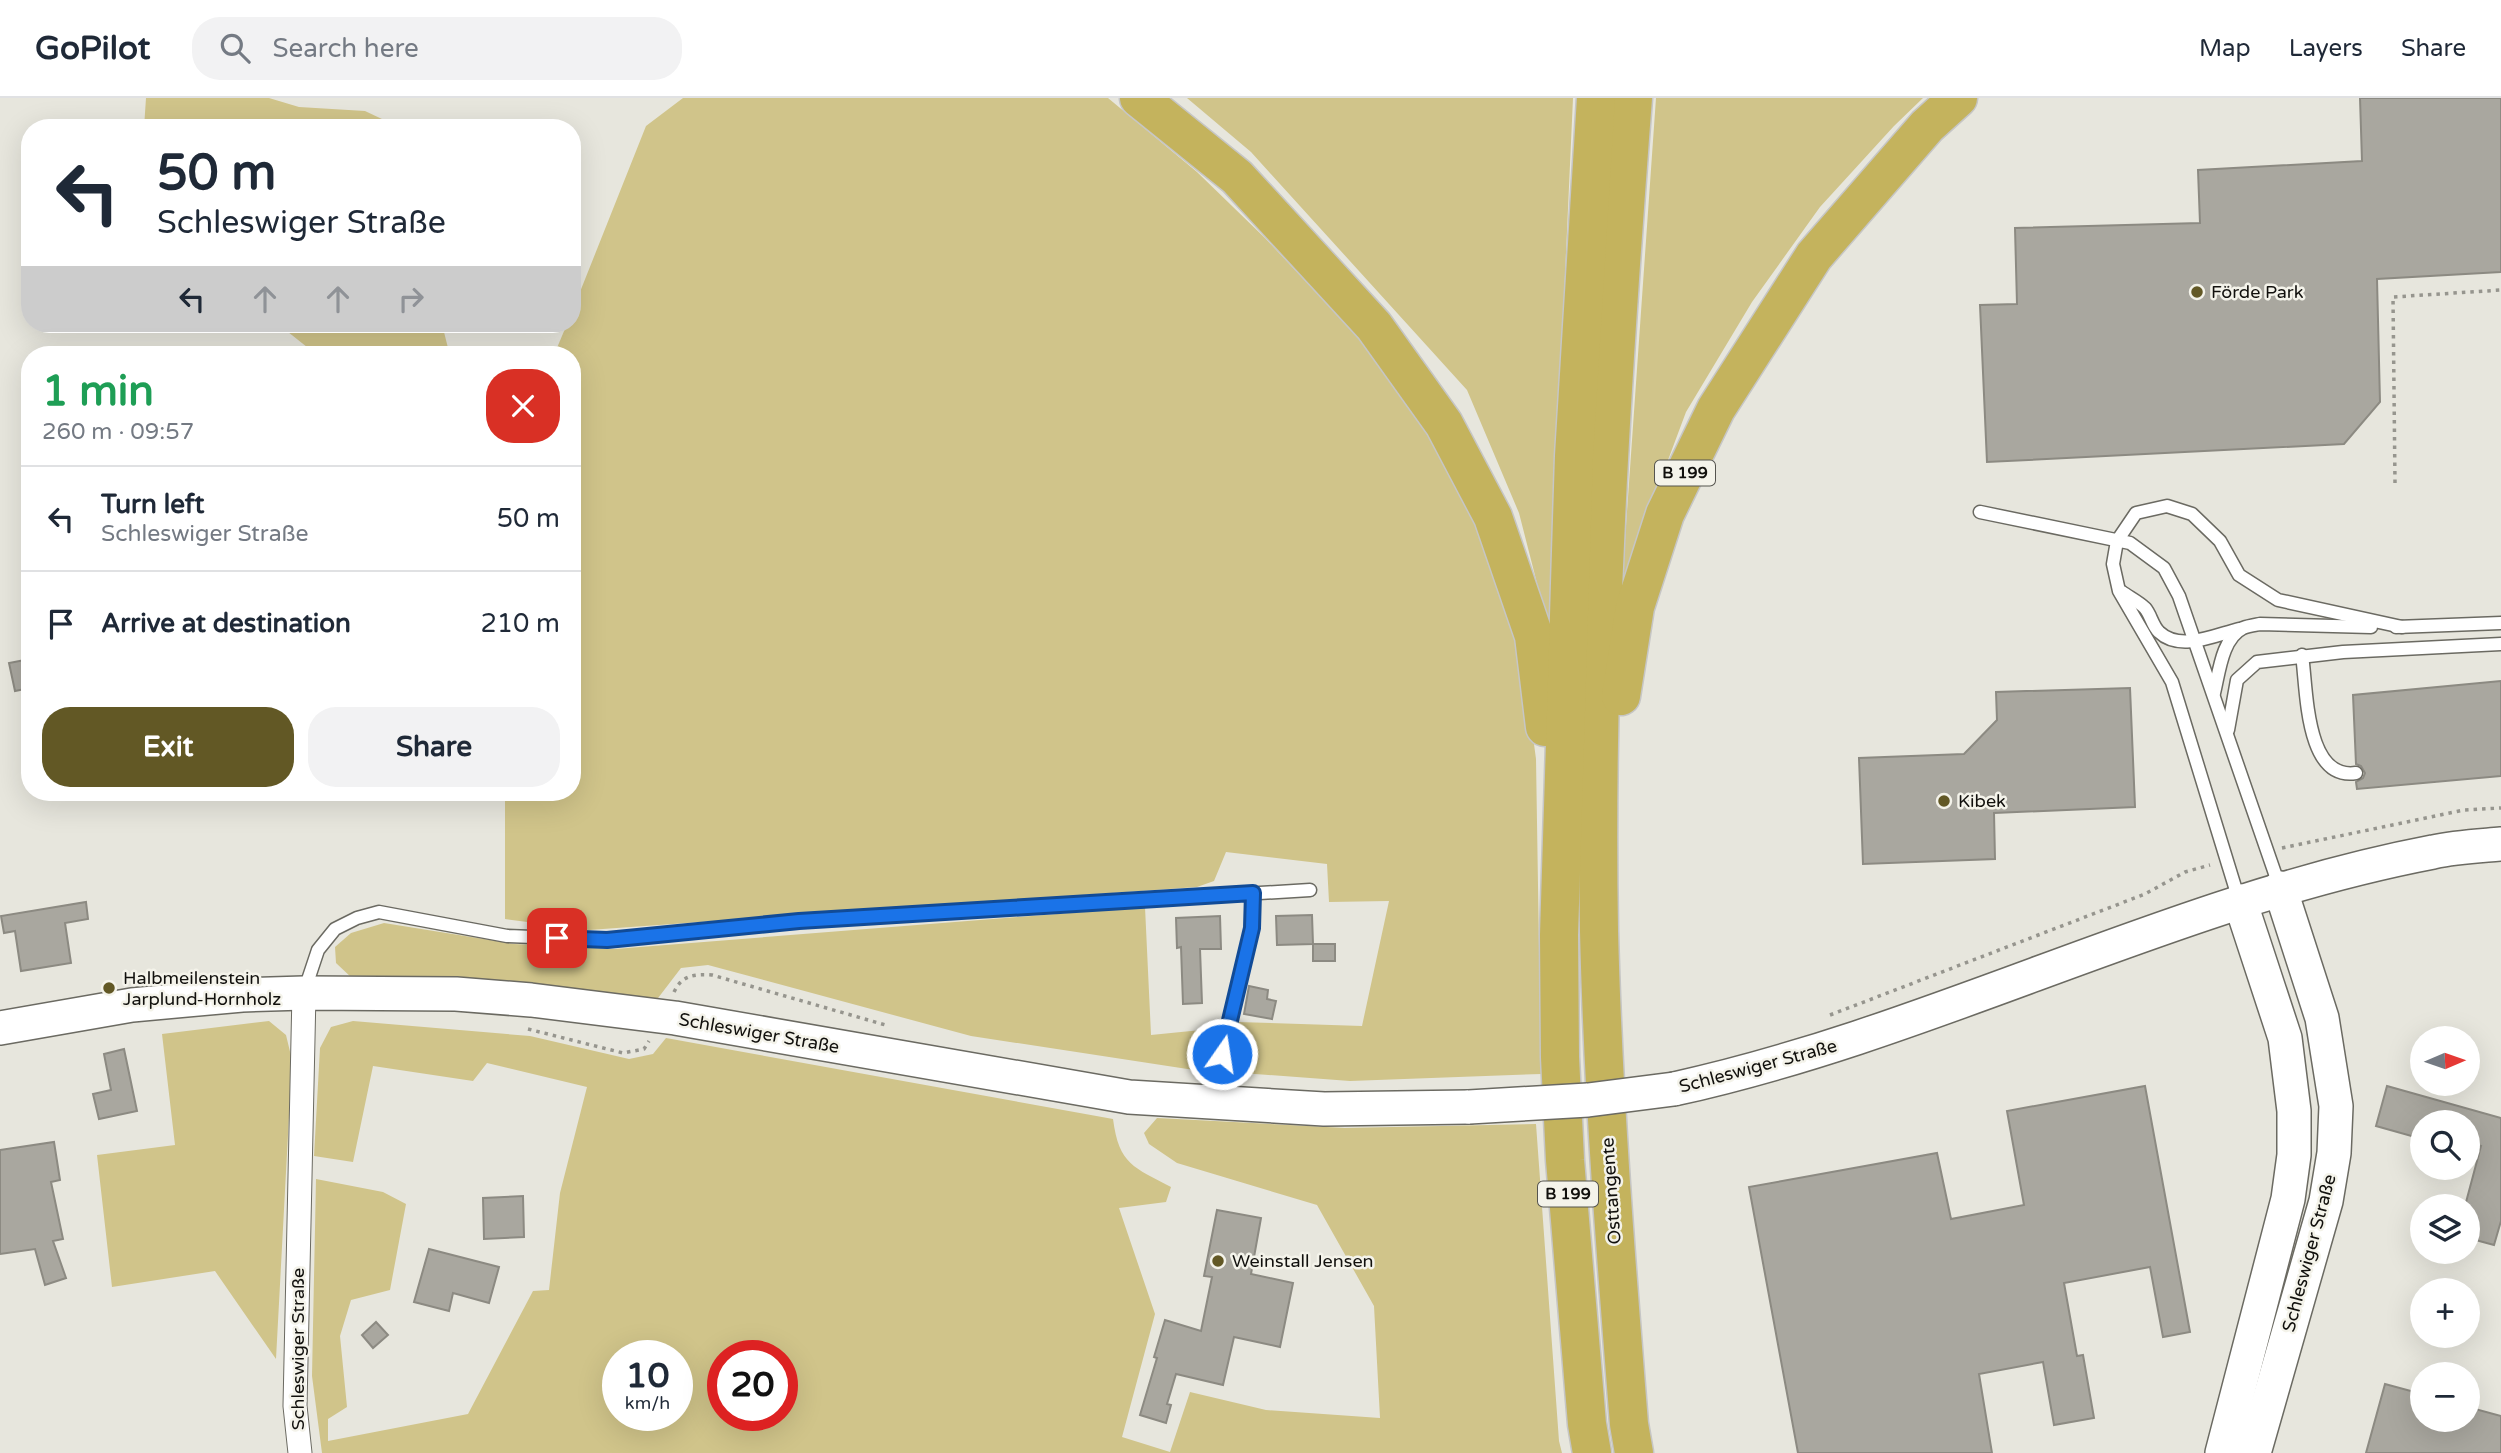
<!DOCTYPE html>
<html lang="en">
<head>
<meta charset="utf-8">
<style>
  body { margin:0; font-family:"Varela Round",sans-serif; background:#f2f2f3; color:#1f2937; height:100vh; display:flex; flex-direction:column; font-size:26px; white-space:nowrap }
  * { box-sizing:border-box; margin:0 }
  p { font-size:23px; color:#747a83 }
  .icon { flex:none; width:38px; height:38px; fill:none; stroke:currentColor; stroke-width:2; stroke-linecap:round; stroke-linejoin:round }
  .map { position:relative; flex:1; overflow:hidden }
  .sheet { position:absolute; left:21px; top:248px; width:560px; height:455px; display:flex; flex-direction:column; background:#fff; border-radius:28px; box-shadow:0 7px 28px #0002 }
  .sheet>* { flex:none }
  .banner { position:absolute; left:21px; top:21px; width:560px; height:214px; border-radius:28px; box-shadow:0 7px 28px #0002; background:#fff; color:#1f2937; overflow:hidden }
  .needle { width:46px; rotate:88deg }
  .fabs { position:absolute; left:2410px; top:928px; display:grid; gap:14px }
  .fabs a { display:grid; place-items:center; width:70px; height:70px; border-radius:50%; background:#fff; box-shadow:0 7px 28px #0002; font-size:35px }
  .speed { position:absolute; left:602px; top:1242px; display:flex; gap:14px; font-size:35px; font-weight:700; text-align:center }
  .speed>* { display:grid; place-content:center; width:91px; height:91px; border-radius:50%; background:#fff; box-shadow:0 7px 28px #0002; line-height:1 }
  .speed small { font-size:18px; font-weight:400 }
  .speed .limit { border:10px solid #d22; background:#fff; color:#111 }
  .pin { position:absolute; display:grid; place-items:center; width:60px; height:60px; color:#fff; margin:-30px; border-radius:14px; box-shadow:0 4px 10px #0006 }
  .me { position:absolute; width:77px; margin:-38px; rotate:13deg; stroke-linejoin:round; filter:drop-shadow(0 0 5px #0008) }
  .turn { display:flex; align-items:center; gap:24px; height:147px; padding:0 21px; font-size:32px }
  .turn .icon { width:91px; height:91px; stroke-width:2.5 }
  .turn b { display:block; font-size:49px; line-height:60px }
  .lanes { display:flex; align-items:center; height:66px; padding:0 21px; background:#0003; justify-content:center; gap:35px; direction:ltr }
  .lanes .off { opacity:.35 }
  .round { display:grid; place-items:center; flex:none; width:74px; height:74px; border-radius:28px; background:#f2f2f3 }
  .summary { display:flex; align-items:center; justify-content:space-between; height:119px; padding:0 21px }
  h1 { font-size:42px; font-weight:700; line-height:52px; color:#1e9e55 }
  .primary-button { display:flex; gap:14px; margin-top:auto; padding:14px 21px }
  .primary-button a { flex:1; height:80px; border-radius:28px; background:#625825; color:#fff; font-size:28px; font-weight:700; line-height:80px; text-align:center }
  .primary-button a+a { background:#f2f2f3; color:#1f2937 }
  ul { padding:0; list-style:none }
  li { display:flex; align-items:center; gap:21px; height:105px; padding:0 21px; border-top:2px solid #e0e1e3 }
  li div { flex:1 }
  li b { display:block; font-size:26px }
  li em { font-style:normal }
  header { display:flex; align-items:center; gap:42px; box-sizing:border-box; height:98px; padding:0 35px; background:#fff; border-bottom:2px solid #e0e1e3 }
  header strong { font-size:33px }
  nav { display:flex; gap:38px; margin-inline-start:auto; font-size:24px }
  .search { width:490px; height:63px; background:#f2f2f3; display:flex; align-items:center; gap:18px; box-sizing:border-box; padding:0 24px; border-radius:28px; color:#747a83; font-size:26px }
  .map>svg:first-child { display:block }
  .green { fill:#d0c48a; fill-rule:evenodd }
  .building { fill:#a9a79f; stroke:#8c8a82; stroke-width:2 }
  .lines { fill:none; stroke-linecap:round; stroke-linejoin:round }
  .lane-casing { stroke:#6b6a62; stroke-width:15 }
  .street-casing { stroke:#6b6a62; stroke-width:25 }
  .secondary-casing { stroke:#6b6a62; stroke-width:36 }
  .highway-casing { stroke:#c6c6c5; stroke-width:41 }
  .path { stroke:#96958e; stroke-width:3.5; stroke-dasharray:3.5 5; stroke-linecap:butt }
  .lane { stroke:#fff; stroke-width:12 }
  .street { stroke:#fff; stroke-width:23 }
  .secondary { stroke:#fff; stroke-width:33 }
  .highway { stroke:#c4b35d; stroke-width:38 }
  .secondary-bridge-casing { stroke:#6b6a62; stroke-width:36; stroke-linecap:butt }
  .secondary-bridge { stroke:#fff; stroke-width:33 }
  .route-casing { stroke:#114b97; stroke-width:18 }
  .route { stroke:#1a73e8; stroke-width:12 }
  .poi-dot { fill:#625825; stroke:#f4f3ea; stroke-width:2.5 }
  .labels { text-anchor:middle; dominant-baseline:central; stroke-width:5; stroke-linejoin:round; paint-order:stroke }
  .shield { fill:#f4f3ea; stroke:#55544f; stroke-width:2 }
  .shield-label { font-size:16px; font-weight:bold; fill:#11100d }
  .poi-label { font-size:18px; fill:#11100d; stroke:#f4f3ea; text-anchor:start }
  .street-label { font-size:18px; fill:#11100d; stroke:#f4f3ea }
</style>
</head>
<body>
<header>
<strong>GoPilot</strong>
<div class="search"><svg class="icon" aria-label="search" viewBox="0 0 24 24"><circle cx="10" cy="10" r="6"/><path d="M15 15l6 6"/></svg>Search here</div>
<nav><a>Map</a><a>Layers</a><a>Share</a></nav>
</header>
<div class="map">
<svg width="2501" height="1355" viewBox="0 0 2501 1355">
  <rect width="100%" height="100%" fill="#e7e6dd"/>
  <!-- green -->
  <g class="green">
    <path d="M146,0H269L299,9L365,13L401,30H144Z"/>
    <path d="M683,0H1108L1197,74L1265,140L1371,253L1448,361L1498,467L1520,542L1536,661L1541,976L1350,983L1228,974L1237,924L1362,928L1389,803L1329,804L1327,766L1226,754L1214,783L1197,789L589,832L505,821V695H572V257H554L567,226H572V214L646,28Z"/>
    <path d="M1187,0H1573L1549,532L1519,415L1467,292L1251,54Z"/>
    <path d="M1656,0H1923L1894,28L1820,109L1752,204L1686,314L1622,485Z"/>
    <path d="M278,226H442L449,254L439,257H317Z"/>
    <path d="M1145,809L1151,937L1221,930L1207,974L971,938L708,867L681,870L655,904L450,878L353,881L336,865L335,849L351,835L384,825L514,846L615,851Z"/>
    <path d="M269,923L286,937L292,962L276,1261L215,1173L112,1189L97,1057L175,1047L162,936Z"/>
    <path d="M353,923L530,938L629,961L653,956L666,940L1113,1021C1119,1067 1134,1069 1171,1089L1166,1104L1119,1110L1155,1216L1122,1339L1170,1354L1190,1294L1266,1312L1380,1320L1374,1208L1317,1107L1177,1065L1149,1046L1144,1035L1157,1020L1345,1030L1536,1026L1559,1343L1562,1355H322L312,1278L316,1081L383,1094L406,1106L390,1192L351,1202L340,1238L347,1309L328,1321V1343L468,1316L533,1193L549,1192L560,1095L587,989L487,965L473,983L373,968L353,1064L314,1058L320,950L331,929ZM618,1258H677V1318H618ZM723,1258H782V1318H723Z"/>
  </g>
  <!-- building -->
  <g class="building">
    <path d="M2360,0H2501V174L2377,181L2380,304L2344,346L1987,364L1980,207L2017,206L2015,130L2200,125L2198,72L2362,63Z"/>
    <path d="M30,561V590L15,593L9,565Z"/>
    <path d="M2501,583V678L2357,691L2356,684L2363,680L2365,675L2361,668L2356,666L2353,597Z"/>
    <path d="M2130,590L2135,709L1994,715L1995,761L1863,766L1859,660L1964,656L1997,622L1996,594Z"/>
    <path d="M86,804L88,821L65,825L71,865L21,873L15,833L4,835L1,818Z"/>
    <path d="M1312,817L1313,846L1277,847L1276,818Z"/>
    <path d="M1220,818L1221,851H1200L1202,905L1183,906L1181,849L1177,850L1176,820Z"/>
    <rect x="1313" y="846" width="22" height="17"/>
    <path d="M1249,888L1268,892L1267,901L1276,903L1272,921L1244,916Z"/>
    <path d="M124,951L137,1013L99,1021L93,996L111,992L104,956Z"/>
    <path d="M2145,988L2190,1234L2163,1239L2150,1169L2064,1185L2077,1258L2083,1257L2094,1320L2054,1327L2043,1264L1979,1276L1992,1355H1798L1749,1089L1937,1055L1951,1121L2024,1107L2007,1013Z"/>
    <path d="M2387,988L2501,1020V1123L2494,1147L2468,1140V1108H2465L2481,1048L2468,1044V1024H2422V1041L2376,1028Z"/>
    <path d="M54,1044L60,1082L51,1084L63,1141L53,1143L66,1180L45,1187L35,1151L0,1156V1052Z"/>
    <path d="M523,1098L524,1139L484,1141L483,1100Z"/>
    <path d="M1217,1112L1261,1120L1251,1176L1293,1185L1280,1249L1234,1239L1223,1287L1176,1276L1167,1306L1171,1307L1166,1325L1140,1317L1157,1260L1154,1259L1165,1222L1201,1233L1212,1179L1204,1178Z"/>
    <path d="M429,1151L499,1169L489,1205L453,1195L449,1213L414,1204Z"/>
    <path d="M376,1224L388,1237L373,1250L362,1237Z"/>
    <path d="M2385,1286L2422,1296V1321H2468V1309L2501,1318V1355H2366Z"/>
  </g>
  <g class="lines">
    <defs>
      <g id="lane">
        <path d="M1980,414L2130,445L2164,470L2179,498L2280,790"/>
        <path d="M2122,494C2129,499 2139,504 2145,510C2151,517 2152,527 2159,534C2180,554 2215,537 2239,531"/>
        <path d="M2396,529L2501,525"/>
        <path d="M2302,557C2307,591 2305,683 2356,675"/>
        <path d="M2214,595C2219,575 2222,540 2243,530C2248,528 2255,527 2260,526L2371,529"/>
        <path d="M2228,632L2237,582L2257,564L2343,554L2501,546"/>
        <path d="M2239,802L2172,584L2119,493L2113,466L2117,443L2136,415L2167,408L2192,416L2220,443L2239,477L2278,502L2402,529"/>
        <path d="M304,894L318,852L335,831L357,820L379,814L507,838L607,842L799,823L1310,792"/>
        <path d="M1212,1002L1252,830L1253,795"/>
      </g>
      <path id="street" d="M300,1355L295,1308L304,895"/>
      <g id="secondary">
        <path d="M0,930L132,907L242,897L304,895L456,896L531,902L675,920L1129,999L1324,1011L1469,1009"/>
        <path d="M1674,991C1934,934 2171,804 2433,754C2455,749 2478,748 2501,746"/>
        <path d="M2222,1355L2288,1101L2294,1057V1013L2285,940L2240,803"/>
        <path d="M2254,1355L2326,1103L2334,1055L2336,1008L2322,920L2280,790"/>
      </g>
      <g id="highway">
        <path d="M1139,0L1237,79L1374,228L1444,326L1493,419L1534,538L1545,629"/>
        <path d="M1633,0C1612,277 1594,555 1599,833C1603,998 1616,1162 1629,1326L1634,1355"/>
        <path d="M1621,598L1635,509L1665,416L1716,311L1814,158L1927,28L1958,0"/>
        <path d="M1592,1355L1587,1326L1565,1062L1560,959L1559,837L1574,358L1596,0"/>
      </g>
    </defs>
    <!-- lane casing -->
    <use href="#lane" class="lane-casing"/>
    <!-- street casing -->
    <use href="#street" class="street-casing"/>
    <!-- secondary casing -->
    <use href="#secondary" class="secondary-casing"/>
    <!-- highway casing -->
    <use href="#highway" class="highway-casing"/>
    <!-- path -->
    <g class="path">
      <path d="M2395,385L2393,199L2501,192"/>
      <path d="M2282,750L2464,712L2501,710"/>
      <path d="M674,894C682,877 694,876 712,877L889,928"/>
      <path d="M1830,917L2145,796L2185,774L2210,767"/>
      <path d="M528,931L623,955L644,951L649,943"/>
    </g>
    <!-- lane -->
    <use href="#lane" class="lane"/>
    <!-- street -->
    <use href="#street" class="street"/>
    <!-- secondary -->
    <use href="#secondary" class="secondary"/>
    <!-- highway -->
    <use href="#highway" class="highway"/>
    <defs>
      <path id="secondary-bridge" d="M1469,1009L1588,1002L1674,991"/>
    </defs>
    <!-- secondary-bridge casing -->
    <use href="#secondary-bridge" class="secondary-bridge-casing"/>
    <!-- secondary-bridge -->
    <use href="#secondary-bridge" class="secondary-bridge"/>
  </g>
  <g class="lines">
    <defs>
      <path id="route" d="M557,840L607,842L799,823L1253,795L1252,830L1222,956"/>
    </defs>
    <!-- route casing -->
    <use href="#route" class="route-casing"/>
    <!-- route -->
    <use href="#route" class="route"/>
  </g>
  <!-- markers -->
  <g class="poi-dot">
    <circle cx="2197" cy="194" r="7"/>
    <circle cx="1944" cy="703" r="7"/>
    <circle cx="109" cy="890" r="7"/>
    <circle cx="1218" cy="1163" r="7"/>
  </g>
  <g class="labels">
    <!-- shield labels -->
    <g class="shield">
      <rect x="1655" y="362.5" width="60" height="25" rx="5"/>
      <rect x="1538" y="1083.5" width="60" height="25" rx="5"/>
    </g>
    <g class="shield-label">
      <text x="1685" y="375">B 199</text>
      <text x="1568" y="1096">B 199</text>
    </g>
    <!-- poi labels -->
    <g class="poi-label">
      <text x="2211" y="194">Förde Park</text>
      <text x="1958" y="703">Kibek</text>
      <text x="123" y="880">Halbmeilenstein<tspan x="123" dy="21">Jarplund-Hornholz</tspan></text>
      <text x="1232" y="1163">Weinstall Jensen</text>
    </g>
    <!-- street labels -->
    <g class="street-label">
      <text transform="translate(759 935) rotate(10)">Schleswiger Straße</text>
      <text transform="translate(1758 968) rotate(-15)">Schleswiger Straße</text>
      <text transform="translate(1611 1093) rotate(-94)">Osttangente</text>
      <text transform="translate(2309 1155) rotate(-75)">Schleswiger Straße</text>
      <text transform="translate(298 1251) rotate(-90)">Schleswiger Straße</text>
    </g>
  </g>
</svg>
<div class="fabs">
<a><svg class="needle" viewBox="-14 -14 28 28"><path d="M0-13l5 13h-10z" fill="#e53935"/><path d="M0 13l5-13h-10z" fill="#747a83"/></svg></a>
<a><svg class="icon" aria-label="search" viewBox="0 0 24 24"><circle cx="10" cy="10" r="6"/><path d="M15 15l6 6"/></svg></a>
<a><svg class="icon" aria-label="layers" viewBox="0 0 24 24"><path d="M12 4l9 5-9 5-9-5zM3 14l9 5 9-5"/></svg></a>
<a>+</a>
<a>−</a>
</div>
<div class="speed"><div>10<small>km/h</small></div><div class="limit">20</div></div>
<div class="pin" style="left:557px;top:840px;background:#d93025"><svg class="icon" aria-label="arrive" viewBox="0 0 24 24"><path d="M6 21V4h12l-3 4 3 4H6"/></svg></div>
<svg class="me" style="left:1222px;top:956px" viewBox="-20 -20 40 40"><circle r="17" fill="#1a73e8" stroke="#fff" stroke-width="3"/><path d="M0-11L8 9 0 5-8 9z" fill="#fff"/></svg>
<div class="banner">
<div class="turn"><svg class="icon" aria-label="left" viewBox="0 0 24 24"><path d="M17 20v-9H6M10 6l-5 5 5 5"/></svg><div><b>50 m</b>Schleswiger Straße</div></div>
<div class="lanes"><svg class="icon" aria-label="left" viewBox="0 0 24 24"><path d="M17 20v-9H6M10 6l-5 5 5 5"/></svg><svg class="icon off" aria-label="ahead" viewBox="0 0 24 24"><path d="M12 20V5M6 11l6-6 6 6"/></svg><svg class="icon off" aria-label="ahead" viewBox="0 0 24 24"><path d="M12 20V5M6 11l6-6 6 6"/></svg><svg class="icon off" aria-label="right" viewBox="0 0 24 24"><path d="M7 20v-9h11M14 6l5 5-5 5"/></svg></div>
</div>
<section class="sheet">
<div class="summary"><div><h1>1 min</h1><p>260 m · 09:57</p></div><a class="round" style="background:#d93025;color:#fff"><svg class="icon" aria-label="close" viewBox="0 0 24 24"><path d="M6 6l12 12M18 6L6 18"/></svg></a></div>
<ul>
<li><svg class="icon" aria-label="left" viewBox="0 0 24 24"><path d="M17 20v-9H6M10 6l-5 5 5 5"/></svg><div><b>Turn left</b><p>Schleswiger Straße</p></div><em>50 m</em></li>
<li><svg class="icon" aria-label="arrive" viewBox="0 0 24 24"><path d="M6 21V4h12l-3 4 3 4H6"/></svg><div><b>Arrive at destination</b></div><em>210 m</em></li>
</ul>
<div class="primary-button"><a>Exit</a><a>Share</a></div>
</section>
</div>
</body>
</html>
